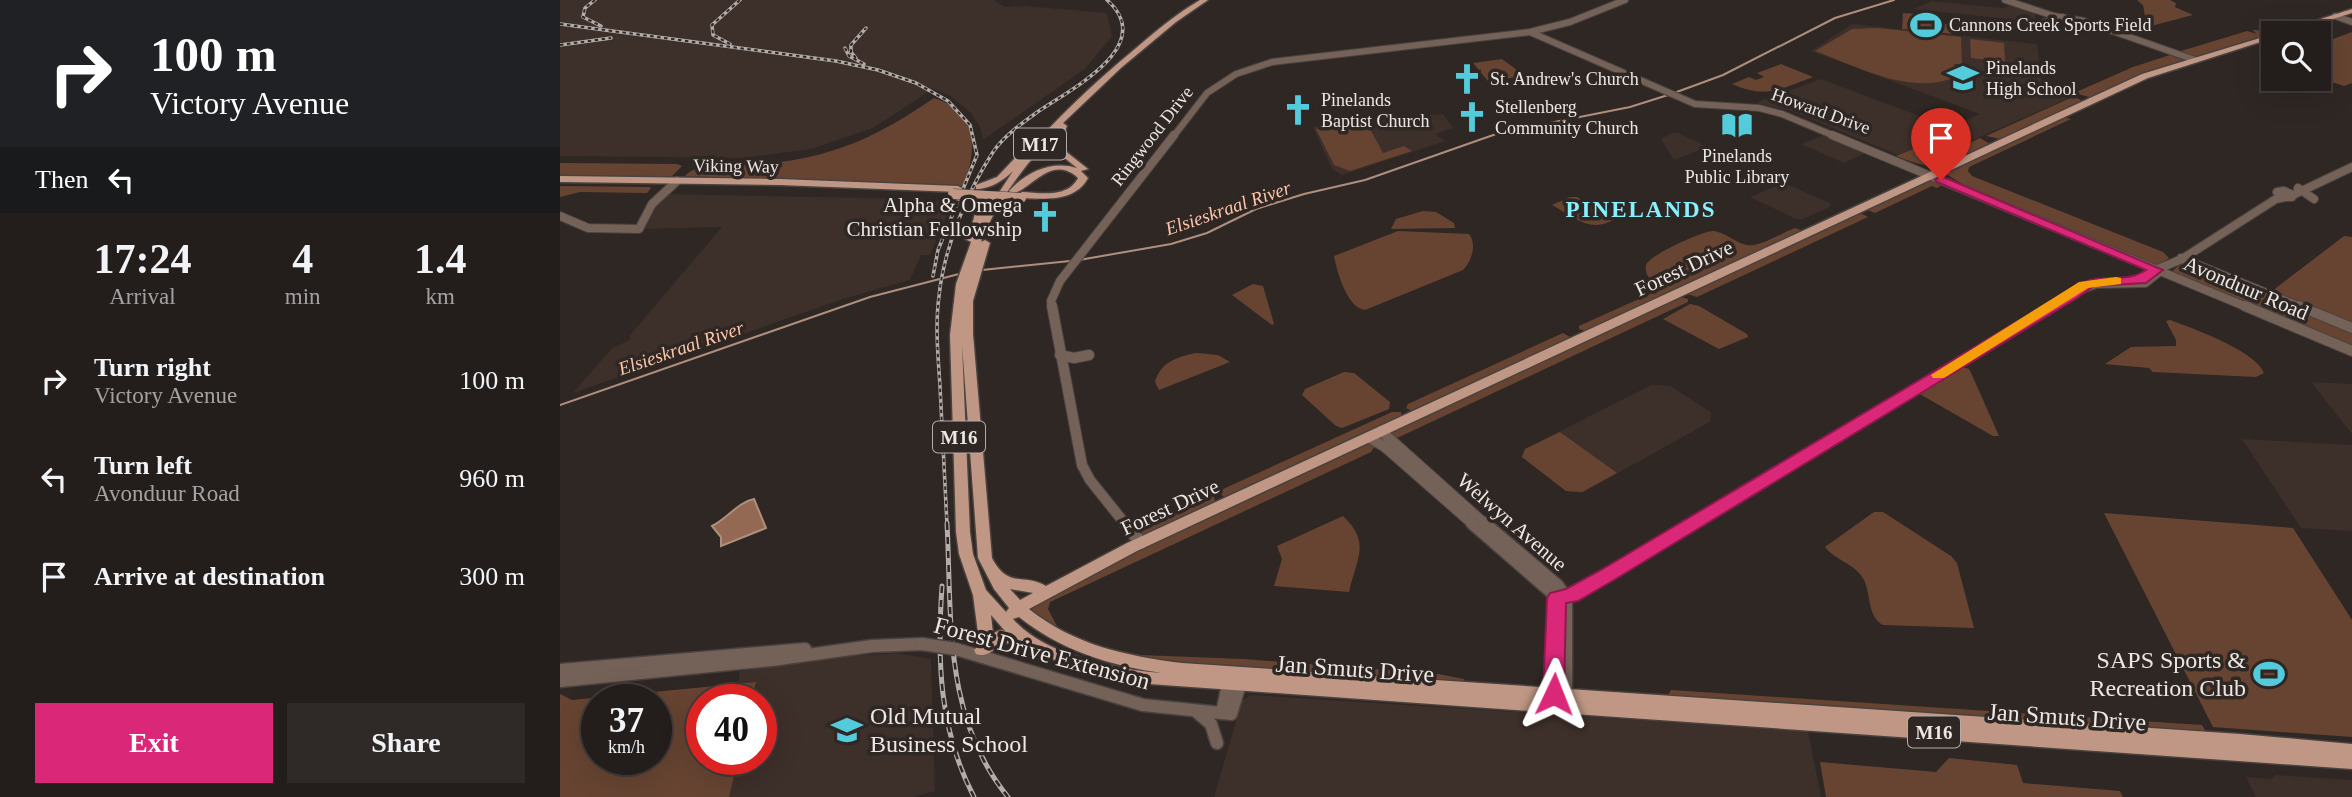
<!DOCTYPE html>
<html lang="en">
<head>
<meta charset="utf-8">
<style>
  body { margin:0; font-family:Georgia,serif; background:#2f2a28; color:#f1f3f6; height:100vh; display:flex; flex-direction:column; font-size:26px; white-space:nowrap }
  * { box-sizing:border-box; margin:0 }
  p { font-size:23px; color:#a3a2a3 }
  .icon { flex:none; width:38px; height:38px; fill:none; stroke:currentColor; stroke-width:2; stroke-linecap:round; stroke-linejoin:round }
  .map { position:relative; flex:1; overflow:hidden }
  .panel { display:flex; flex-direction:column; background:#231d1b; width:560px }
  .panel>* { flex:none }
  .guide { background:#202124; color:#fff; overflow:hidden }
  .buttons { position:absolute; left:1701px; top:21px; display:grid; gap:14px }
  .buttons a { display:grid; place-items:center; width:70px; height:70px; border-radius:0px; background:#231d1b; box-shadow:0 7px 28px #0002,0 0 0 2px #403b3a; font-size:35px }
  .speed { position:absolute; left:21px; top:684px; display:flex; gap:14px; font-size:35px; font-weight:700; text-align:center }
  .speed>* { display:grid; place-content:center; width:91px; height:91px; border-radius:50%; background:#231d1b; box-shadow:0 7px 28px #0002,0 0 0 2px #403b3a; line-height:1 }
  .speed small { font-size:18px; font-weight:400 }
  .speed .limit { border:10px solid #d22; background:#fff; color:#111 }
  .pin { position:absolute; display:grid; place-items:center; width:60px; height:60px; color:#fff; margin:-72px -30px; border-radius:50% 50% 50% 0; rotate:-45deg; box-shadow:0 0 7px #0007 }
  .pin .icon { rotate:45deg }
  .me { position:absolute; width:77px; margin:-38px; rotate:2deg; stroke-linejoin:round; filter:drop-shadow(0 0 5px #0008) }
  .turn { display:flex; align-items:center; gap:24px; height:147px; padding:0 35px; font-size:32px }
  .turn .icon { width:91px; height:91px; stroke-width:2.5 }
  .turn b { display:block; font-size:49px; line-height:60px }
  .then { display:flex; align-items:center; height:66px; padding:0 35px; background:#0003; gap:14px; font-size:26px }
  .eta { display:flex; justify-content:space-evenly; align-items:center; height:119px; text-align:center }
  .eta b { font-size:42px; font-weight:700; line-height:49px }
  .action { display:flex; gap:14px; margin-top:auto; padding:14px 35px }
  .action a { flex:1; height:80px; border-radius:0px; background:#db2777; color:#fff; font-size:28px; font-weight:700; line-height:80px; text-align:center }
  .action a+a { background:#2f2a28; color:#f1f3f6 }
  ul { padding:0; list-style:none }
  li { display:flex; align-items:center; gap:21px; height:98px; padding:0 35px }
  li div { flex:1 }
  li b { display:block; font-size:26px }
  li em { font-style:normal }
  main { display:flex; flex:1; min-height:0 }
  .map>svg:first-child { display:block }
  .built { fill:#3d2f29 }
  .green { fill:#674432; fill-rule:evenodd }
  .water { fill:#946953; stroke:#ae8f7e; stroke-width:2 }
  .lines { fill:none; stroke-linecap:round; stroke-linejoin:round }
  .stream { stroke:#ae8f7e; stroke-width:2 }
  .minor-far3-casing { stroke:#49423f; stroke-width:8 }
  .minor-far2-casing { stroke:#49423f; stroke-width:10 }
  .minor-far1-casing { stroke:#49423f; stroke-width:12 }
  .minor-casing { stroke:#49423f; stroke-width:15 }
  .major-casing { stroke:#49423f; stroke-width:3 }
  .minor-far3 { stroke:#746157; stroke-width:6 }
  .minor-far2 { stroke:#746157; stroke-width:8 }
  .minor-far1 { stroke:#746157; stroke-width:10 }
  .minor { stroke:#746157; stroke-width:12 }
  .major { fill:#bf9784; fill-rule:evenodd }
  .rail-far1-casing { stroke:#b3adaa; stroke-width:3.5 }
  .rail-casing { stroke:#b3adaa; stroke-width:5 }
  .rail-far1 { stroke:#2f2724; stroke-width:2; stroke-dasharray:3.5; stroke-linecap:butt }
  .rail { stroke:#2f2724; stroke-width:2.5; stroke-dasharray:7; stroke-linecap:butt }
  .minor-bridge-casing { stroke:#49423f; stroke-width:15; stroke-linecap:butt }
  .major-bridge-casing { stroke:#49423f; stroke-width:11; stroke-linecap:butt }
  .minor-bridge { stroke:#746157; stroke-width:12 }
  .major-bridge { stroke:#bf9784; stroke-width:10 }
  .route { fill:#db2777; stroke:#8e194d; stroke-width:2 }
  .slow { fill:#f59e0b }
  .labels { text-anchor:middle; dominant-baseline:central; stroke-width:7; stroke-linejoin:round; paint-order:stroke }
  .far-poi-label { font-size:18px; fill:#ece7e4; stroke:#2f2724; text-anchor:start }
  .far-street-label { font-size:18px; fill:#ece7e4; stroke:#2f2724 }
  .shield { fill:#2f2724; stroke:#b3adaa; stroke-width:2 }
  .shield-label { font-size:19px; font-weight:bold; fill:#ece7e4 }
  .far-water-label { font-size:19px; font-style:italic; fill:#fec6a9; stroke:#2f2724 }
  .poi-label { font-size:21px; fill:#ece7e4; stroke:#2f2724; text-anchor:end }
  .street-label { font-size:21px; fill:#ece7e4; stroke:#2f2724 }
  .far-district-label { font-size:23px; font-weight:bold; letter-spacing:2px; fill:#87f1ff; stroke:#2f2724 }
  .near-street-label { font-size:24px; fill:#ece7e4; stroke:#2f2724 }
  .near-poi-label { font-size:24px; fill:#ece7e4; stroke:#2f2724; text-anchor:end }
</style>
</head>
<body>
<main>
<section class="panel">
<div class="guide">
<div class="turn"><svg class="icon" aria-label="right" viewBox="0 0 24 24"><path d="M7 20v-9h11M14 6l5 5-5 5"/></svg><div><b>100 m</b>Victory Avenue</div></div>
<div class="then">Then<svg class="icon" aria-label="left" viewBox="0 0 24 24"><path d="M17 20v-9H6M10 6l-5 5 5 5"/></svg></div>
</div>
<div class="eta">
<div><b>17:24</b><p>Arrival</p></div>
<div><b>4</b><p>min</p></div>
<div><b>1.4</b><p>km</p></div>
</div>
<ul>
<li><svg class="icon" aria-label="right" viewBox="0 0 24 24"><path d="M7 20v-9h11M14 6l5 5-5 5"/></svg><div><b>Turn right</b><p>Victory Avenue</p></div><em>100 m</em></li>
<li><svg class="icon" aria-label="left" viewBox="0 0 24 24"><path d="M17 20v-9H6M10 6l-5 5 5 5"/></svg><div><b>Turn left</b><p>Avonduur Road</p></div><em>960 m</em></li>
<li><svg class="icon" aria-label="arrive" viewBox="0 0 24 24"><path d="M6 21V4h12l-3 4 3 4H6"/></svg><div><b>Arrive at destination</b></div><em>300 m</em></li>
</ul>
<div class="action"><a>Exit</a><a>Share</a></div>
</section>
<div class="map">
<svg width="1792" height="797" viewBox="0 0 1792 797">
  <rect width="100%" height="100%" fill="#2f2724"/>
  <!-- built -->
  <g class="built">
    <path d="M0,0H434L445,7L466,6L547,13L552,36L526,68L423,140L421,129L411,113L389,95L373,89L313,128L251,149L182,158L0,156Z"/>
    <path d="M1372,1L1442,8L1452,4L1475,12L1476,22L1353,9Z"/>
    <path d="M1292,24L1477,44L1482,86L1506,94L1509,98L1381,154L1359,146L1338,155L1231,111L1195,103L1261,79L1389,127L1420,114L1251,51Z"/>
    <path d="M883,114L893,128L875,134L885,141L782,175L772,169L753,127Z"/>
    <path d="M1112,133H1118L1148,147L1114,160L1101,139Z"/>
    <path d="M1266,134L1304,151L1305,153L1284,163L1241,144Z"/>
    <path d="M1224,183L1270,203V207L1243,219H1236L1190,197Z"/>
    <path d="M101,194L357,199L392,203L370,255H361L350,280L283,299L13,393L52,348L70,340V335L162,227L79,229Z"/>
    <path d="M1751,382L1792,384V434Z"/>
    <path d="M1091,385L1110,386L1151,412L1150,422L1022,493L1006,491L961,457L965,449Z"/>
    <path d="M1682,439L1792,445V531L1741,528Z"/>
    <path d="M337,653L371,659L375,791L353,797H169L178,760H201V700H192L196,682L178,684L180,671L281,657Z"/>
    <path d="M691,695L1248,731L1261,797H654L682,701Z"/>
    <path d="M1715,775L1792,780V797H1696L1686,777L1711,779Z"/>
  </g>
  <!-- green -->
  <g class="green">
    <path d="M1577,0H1610L1616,3L1615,7L1633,15L1587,27L1583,5Z"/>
    <path d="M1343,13L1379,16L1380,22L1394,27V34L1342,29Z"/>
    <path d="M1318,28L1401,37L1402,64H1394L1396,77C1350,96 1299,67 1255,51L1292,29Z"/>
    <path d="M1692,30L1723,31L1636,58L1618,52L1687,31L1697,34Z"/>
    <path d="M1792,32V83L1784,86L1759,78V44Z"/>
    <path d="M1410,39L1444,43L1445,62L1411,58Z"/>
    <path d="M1610,55L1626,61L1533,98L1514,93L1573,67Z"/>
    <path d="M942,59L965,76L928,81L913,63Z"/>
    <path d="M1221,64L1253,77C1220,89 1206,99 1172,84L1189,77L1196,80L1204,77L1197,73Z"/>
    <path d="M1515,96L1523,102L1441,139L1426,136Z"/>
    <path d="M374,98C417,112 418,147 404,185L396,187L125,176C142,158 187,166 212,163C277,156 322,134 374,98Z"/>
    <path d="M1502,117L1511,119L1409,167L1408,171L1412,176L1603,252L1609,258L1600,265H1592L1418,193L1384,173Z"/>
    <path d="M807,123L823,153L844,146L852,151L790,171L774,165L756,129Z"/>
    <path d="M1420,138L1430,144C1386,165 1384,175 1336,156L1358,147L1382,156Z"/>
    <path d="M0,163L117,164L122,166L112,176L101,179L0,177Z"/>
    <path d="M1369,180L1385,183L1377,188L1372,186L1315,213L1307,210Z"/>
    <path d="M0,186L90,187L91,188L87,193L20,192L0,197Z"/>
    <path d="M1010,197H1017L1055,219C1030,234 1014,217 992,205Z"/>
    <path d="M863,211L876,212L894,223L895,228L831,229L836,219Z"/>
    <path d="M1298,212L1308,217L1137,297L1127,294Z"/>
    <path d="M1235,228L1244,231L1028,332L1019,329V326L1092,293L1094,284C1090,279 1084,273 1086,265C1089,255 1143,231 1153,231C1168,232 1179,248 1194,245C1208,242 1222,233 1235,228Z"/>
    <path d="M838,231L909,234C917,244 912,261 903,270L805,310C787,308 777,272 774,256Z"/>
    <path d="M1784,236L1792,237V326L1712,291Z"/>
    <path d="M1622,263H1628L1792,329V350L1611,272Z"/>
    <path d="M693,284L703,286L714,324L712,325L672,295Z"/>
    <path d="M1118,296L1128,299V302L837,438L830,437L827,433Z"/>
    <path d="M1130,304L1139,306L1187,334L1188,337L1159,349L1103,319Z"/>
    <path d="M1610,320C1632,328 1696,351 1704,373L1696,377L1593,372L1589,368L1545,364L1571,347L1616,346V340L1606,321Z"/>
    <path d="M1003,333L1012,338L854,412L846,408L848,404Z"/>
    <path d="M637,353L658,355L670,362L599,390L595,382C600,362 619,356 637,353Z"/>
    <path d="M1399,366L1409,369L1412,375L1439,436H1433L1358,393L1359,389Z"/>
    <path d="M784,372L794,373L830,402L829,409L782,428L776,426L742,395L745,389Z"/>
    <path d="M832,412H841L842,417L665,498L661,494L663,489Z"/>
    <path d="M1000,432L1057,473L1022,492L1006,491L962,457L965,449Z"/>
    <path d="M806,442L814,447L811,452L490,602L488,609L498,628L536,645L580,655L684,659L878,674L904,679L903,684L592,663L525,648L469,610L470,607L558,559Z"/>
    <path d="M647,496L654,497L655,503L590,537L582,536L579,532L582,527Z"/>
    <path d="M1314,512H1323L1391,556L1397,563L1414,628L1323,625C1307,616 1311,594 1304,580C1296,564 1275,560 1265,547Z"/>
    <path d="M1544,513L1733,528L1792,620V737L1653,727Z"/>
    <path d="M783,516C811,543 797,557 789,592L714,586L722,559L717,546Z"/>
    <path d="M196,682L192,700H142V760H178L169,797H0V694L12,700ZM96,700V760H37V700Z"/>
    <path d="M1111,690L1642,725L1646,732L1091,697V693L1108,695Z"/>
    <path d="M1389,758L1457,765L1463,783L1560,791L1563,797H1266L1260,762L1376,772Z"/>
  </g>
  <!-- water -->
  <path class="water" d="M194,499L206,528L161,546V537L152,526C167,519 178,502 194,499Z"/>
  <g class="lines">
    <!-- stream -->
    <g class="stream">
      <path d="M1114,93L1163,75L1275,18L1334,0"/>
      <path d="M519,260L611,244L647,233L696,209L744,194L805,180L939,133L1070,107L1108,95"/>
      <path d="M422,270L510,261"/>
      <path d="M0,405L310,297L399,274"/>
    </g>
    <defs>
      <g id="minor-far3">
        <path d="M1445,0L1494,16L1524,21L1635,60"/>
        <path d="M1775,16L1792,22"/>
        <path d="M1481,23L1502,17"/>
        <path d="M970,32L1135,104L1199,108L1222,114L1277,137"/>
        <path d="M613,137L647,93L676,74L712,62L970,32L1010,22L1065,0"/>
      </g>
      <g id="minor-far2">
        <path d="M1272,135L1689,308"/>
        <path d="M1738,188L1754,199"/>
        <path d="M1724,191L1733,195L1732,197H1723L1717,192Z"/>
        <path d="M1733,195L1792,167"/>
        <path d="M0,216L28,228L79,229L92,204L117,181"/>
        <path d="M1621,258L1743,308"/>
        <path d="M1598,269L1622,259L1716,199L1725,197"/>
        <path d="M492,308L491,301L500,281L614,135"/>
        <path d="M1489,308L1517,291L1536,284L1585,283L1603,269"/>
      </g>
      <g id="minor-far1">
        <path d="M492,306L522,465L530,480L566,525"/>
        <path d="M1685,306L1792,351"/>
        <path d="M1739,306L1792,328"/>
        <path d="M500,355L514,358L529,355"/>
        <path d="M821,431L926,525"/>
        <path d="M808,437L825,447L914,525"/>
        <path d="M1131,525L1492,306"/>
      </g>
      <g id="minor">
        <path d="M565,523L581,543"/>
        <path d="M912,523L996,596L994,699"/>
        <path d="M924,523L997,585L1006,597V701"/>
        <path d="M997,598L1011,596L1134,523"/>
        <path d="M396,649L583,705L671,714L681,681"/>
        <path d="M0,670L245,649"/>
        <path d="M0,681L212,660L312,646L362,644"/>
        <path d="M638,713L651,724L657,743"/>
        <path d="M662,713L669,679"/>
      </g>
      <g id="major">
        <path d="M640,0H648L616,22L562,67L503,123L507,126L502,138L504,150L528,169L521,171L528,178C515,202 486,199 462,198L457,195L462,192C481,193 508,198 518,178C490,152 469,194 451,193L449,191C466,172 492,160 517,168L496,151L494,138L497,130C467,163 437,200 421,242L425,240L430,243L413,301V334L432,558C448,589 464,573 486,586L567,543L1582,74L1713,34V38L1588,78L577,551L469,609C514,645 566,656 622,663L1680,734L1792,744V769L575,683L540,677L474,652L466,647L463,648L443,642C435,649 427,658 416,654L414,650L426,639L421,637L418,633L413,595L399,554L396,532L390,335L396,284L411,242L405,239C411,225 421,212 409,199L414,196C422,198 425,206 425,214L453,171C443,181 430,189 416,189V185L437,177L455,158L462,159C496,118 534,83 575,49C596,31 616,14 640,0ZM402,345L418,558L434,589L449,608L446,612L426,590L413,554L410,532ZM450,589L473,593L460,600ZM431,615L445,631L441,630L433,633ZM459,617C500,650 551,666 602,673C555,669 486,656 453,619Z"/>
        <path d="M1792,9V13L1728,33H1717Z"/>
        <path d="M0,176L220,179L398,186L403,189L398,192L220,185L0,182Z"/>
      </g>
    </defs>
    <!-- minor-far3 casing -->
    <use href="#minor-far3" class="minor-far3-casing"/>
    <!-- minor-far2 casing -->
    <use href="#minor-far2" class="minor-far2-casing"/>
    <!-- minor-far1 casing -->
    <use href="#minor-far1" class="minor-far1-casing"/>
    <!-- minor casing -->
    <use href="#minor" class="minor-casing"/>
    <!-- major casing -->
    <use href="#major" class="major-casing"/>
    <!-- minor-far3 -->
    <use href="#minor-far3" class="minor-far3"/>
    <!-- minor-far2 -->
    <use href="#minor-far2" class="minor-far2"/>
    <!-- minor-far1 -->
    <use href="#minor-far1" class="minor-far1"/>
    <!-- minor -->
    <use href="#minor" class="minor"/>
    <!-- major -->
    <use href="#major" class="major"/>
    <defs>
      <g id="rail-far1">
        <path d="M35,0L25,8L23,17L41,26"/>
        <path d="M0,24L276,61L318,70L356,83L388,101L410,125L417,155L378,250L373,276"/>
        <path d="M170,44L153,35L152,25L180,0"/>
        <path d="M0,45L51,38"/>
        <path d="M285,48L289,56L304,64"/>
        <path d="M296,58L291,52V45L306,28"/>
        <path d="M387,525C385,478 382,432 380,386C378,356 375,326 379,296C384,248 407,192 433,152C444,136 461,124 476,113C509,90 599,46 547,0"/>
      </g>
      <g id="rail">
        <path d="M387,523C392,620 383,717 448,797"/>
        <path d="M382,586C377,660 379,730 414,797"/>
      </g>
    </defs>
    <!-- rail-far1 casing -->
    <use href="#rail-far1" class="rail-far1-casing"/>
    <!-- rail casing -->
    <use href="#rail" class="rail-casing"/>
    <!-- rail-far1 -->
    <use href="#rail-far1" class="rail-far1"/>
    <!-- rail -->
    <use href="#rail" class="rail"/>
    <defs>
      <path id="minor-bridge" d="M362,644L396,649"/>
      <path id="major-bridge" d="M393,194L461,198"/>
    </defs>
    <!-- minor-bridge casing -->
    <use href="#minor-bridge" class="minor-bridge-casing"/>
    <!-- major-bridge casing -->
    <use href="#major-bridge" class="major-bridge-casing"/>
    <!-- minor-bridge -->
    <use href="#minor-bridge" class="minor-bridge"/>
    <!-- major-bridge -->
    <use href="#major-bridge" class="major-bridge"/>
  </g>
  <!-- route -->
  <path class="route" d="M1381,176L1603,270L1586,283L1534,286L1517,298L1054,580L1018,601L1006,603L1004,694L1001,700L994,702L986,700L983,694L987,598L990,593L1006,589L1041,570L1507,292C1537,267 1561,287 1586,270L1377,182L1375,180Z"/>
  <!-- slow -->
  <path class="slow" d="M1556,277L1561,278V284L1528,288L1384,378H1373L1371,375L1519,282Z"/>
  <!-- icons -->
  <defs>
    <symbol id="stadium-bare" viewBox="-9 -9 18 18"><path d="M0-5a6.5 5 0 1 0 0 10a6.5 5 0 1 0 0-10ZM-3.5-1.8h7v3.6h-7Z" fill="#53cbda" stroke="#2f2724" stroke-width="2.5" paint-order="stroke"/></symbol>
    <symbol id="school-bare" viewBox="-9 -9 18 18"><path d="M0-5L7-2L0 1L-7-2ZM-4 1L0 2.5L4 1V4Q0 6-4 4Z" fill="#53cbda" stroke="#2f2724" stroke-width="2.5" paint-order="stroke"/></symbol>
    <symbol id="church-bare" viewBox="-9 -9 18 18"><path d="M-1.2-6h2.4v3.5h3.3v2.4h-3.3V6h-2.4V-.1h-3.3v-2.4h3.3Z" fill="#53cbda" stroke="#2f2724" stroke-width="2.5" paint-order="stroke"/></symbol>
    <symbol id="library-bare" viewBox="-9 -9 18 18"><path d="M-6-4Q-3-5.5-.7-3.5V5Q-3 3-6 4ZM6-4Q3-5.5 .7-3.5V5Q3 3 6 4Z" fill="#53cbda" stroke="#2f2724" stroke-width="2.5" paint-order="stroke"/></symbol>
    <symbol id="university-bare" viewBox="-9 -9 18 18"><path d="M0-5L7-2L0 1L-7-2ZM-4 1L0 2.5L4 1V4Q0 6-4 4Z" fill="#53cbda" stroke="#2f2724" stroke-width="2.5" paint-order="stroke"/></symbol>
  </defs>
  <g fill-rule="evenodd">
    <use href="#stadium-bare" x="1344" y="3" width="44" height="44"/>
    <use href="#school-bare" x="1381" y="56" width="44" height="44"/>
    <use href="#church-bare" x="885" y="57" width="44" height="44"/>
    <use href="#church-bare" x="716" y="88" width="44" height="44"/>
    <use href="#church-bare" x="890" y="95" width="44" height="44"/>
    <use href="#library-bare" x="1155" y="103" width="44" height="44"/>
    <use href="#church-bare" x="463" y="195" width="44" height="44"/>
    <use href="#stadium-bare" x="1687" y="652" width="44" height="44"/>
    <use href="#university-bare" x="265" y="708" width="44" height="44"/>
  </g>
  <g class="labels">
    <!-- far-poi labels -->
    <g class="far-poi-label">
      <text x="1389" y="25">Cannons Creek Sports Field</text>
      <text x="1426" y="68">Pinelands<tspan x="1426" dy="21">High School</tspan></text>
      <text x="930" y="79">St. Andrew's Church</text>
      <text x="761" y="100">Pinelands<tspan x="761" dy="21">Baptist Church</tspan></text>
      <text x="935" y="107">Stellenberg<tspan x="935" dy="21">Community Church</tspan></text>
      <text x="1177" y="156" text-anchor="middle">Pinelands<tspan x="1177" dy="21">Public Library</tspan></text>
    </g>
    <!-- far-street labels -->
    <g class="far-street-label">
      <text transform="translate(1261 111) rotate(20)">Howard Drive</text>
      <text transform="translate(592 136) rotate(-52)">Ringwood Drive</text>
      <text transform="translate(176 166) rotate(1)">Viking Way</text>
    </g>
    <!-- shield labels -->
    <g class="shield">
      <rect x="454" y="128.5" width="52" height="31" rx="5"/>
      <rect x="373" y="421.5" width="52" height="31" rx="5"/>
      <rect x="1348" y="716.5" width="52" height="31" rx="5"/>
    </g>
    <g class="shield-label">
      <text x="480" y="144">M17</text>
      <text x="399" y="437">M16</text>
      <text x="1374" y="732">M16</text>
    </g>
    <!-- far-water labels -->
    <g class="far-water-label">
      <text transform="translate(668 208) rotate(-19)">Elsieskraal River</text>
      <text transform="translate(121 348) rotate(-19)">Elsieskraal River</text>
    </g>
    <!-- poi labels -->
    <g class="poi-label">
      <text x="462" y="205">Alpha &amp; Omega<tspan x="462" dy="24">Christian Fellowship</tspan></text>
    </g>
    <!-- street labels -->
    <g class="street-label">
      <text transform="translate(1124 268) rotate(-25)">Forest Drive</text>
      <text transform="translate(1686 288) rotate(23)">Avonduur Road</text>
      <text transform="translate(610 507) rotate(-25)">Forest Drive</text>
      <text transform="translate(952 522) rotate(41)">Welwyn Avenue</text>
    </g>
    <!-- far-district labels -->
    <g class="far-district-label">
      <text x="1081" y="209">PINELANDS</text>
    </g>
    <!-- near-street labels -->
    <g class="near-street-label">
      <text transform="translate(482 653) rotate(15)">Forest Drive Extension</text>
      <text transform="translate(795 669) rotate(4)">Jan Smuts Drive</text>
      <text transform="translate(1507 717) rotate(4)">Jan Smuts Drive</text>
    </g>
    <!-- near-poi labels -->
    <g class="near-poi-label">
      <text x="1686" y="660">SAPS Sports &amp;<tspan x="1686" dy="28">Recreation Club</tspan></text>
      <text x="310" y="716" text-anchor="start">Old Mutual<tspan x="310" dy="28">Business School</tspan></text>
    </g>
  </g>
</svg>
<div class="buttons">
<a><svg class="icon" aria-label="search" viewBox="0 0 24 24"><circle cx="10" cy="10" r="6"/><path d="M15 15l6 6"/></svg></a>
</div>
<div class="speed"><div>37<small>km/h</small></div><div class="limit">40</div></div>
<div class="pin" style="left:1381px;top:180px;background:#d93025"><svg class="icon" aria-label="arrive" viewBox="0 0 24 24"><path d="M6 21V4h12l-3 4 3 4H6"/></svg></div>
<svg class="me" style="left:994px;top:694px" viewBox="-20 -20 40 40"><path d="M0-17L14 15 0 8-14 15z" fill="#db2777" stroke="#fff" stroke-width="4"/></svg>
</div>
</main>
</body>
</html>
